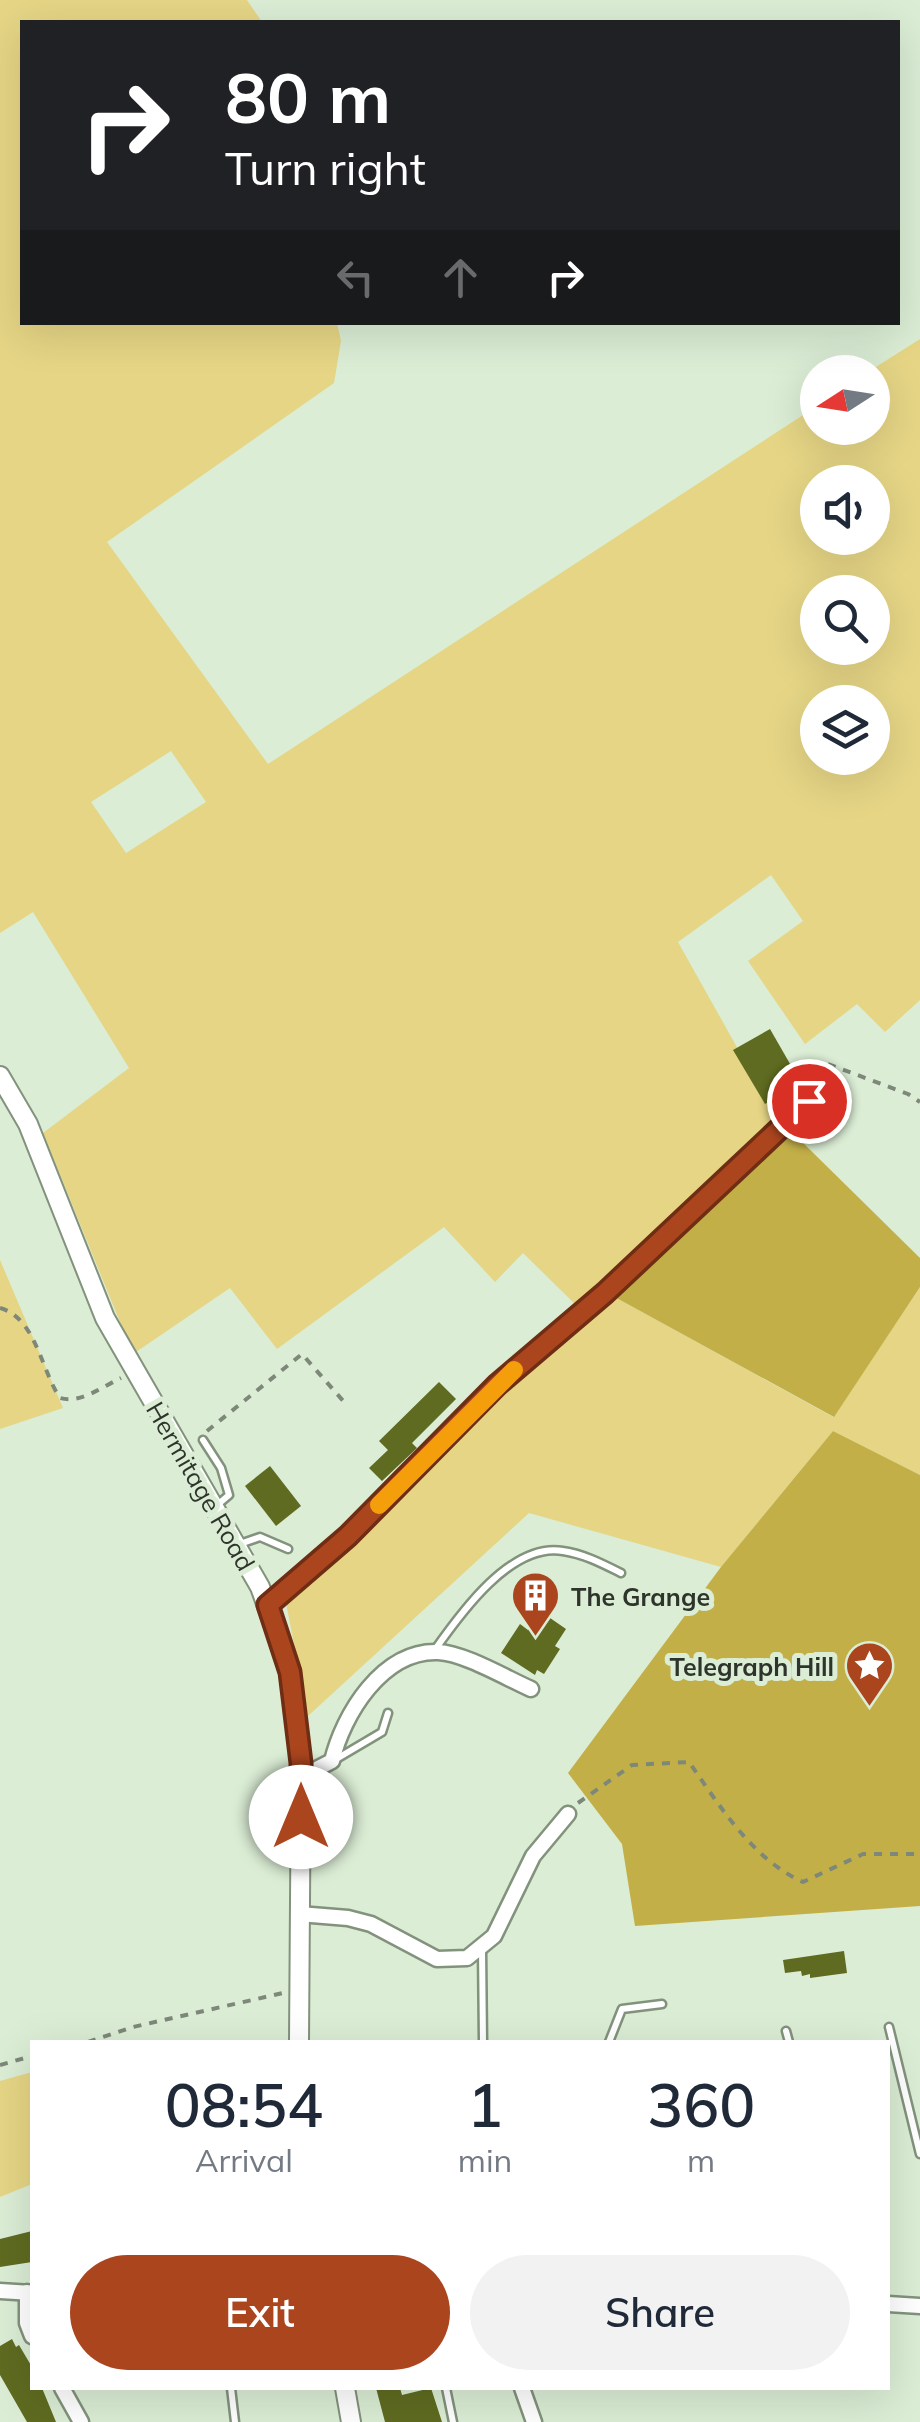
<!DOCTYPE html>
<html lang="en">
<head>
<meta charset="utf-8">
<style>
  body { margin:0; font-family:Mulish,sans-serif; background:#f2f2f3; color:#1f2937; height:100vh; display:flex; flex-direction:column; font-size:38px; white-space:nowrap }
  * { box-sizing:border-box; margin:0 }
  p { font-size:32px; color:#747a83 }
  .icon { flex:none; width:55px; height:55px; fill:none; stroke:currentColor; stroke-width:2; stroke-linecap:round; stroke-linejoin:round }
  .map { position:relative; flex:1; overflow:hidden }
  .sheet { position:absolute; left:30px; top:2040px; width:860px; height:350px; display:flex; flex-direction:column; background:#fff; border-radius:0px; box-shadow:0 10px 40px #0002 }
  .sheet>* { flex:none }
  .guide { position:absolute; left:20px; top:20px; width:880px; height:305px; border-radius:0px; box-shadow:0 10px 40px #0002; background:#202124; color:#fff; overflow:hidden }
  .needle { width:65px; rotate:258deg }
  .buttons { position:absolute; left:800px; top:355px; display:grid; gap:20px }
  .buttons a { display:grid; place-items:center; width:90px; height:90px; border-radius:50%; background:#fff; box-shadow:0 10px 40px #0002; font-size:50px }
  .pin { position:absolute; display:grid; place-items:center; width:85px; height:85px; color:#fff; margin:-42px; border:5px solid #fff; border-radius:50%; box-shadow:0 2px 10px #0007 }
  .me { position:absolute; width:110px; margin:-55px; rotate:0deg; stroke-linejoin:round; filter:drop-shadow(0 0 8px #0008) }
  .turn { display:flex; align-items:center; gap:35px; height:210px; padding:0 40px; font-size:45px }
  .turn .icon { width:130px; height:130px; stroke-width:2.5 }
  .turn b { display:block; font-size:70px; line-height:85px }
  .lanes { display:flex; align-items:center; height:95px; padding:0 40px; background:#0003; justify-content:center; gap:50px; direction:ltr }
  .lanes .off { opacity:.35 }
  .eta { display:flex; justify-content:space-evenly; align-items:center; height:170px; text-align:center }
  .eta b { font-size:60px; font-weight:600; line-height:70px }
  .cta { display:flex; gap:20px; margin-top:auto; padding:20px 40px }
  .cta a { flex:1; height:115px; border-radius:60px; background:#ab451e; color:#fff; font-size:40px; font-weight:600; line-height:115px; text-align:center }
  .cta a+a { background:#f2f2f3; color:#1f2937 }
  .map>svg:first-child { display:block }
  .green { fill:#e5d585; fill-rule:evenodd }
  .forest { fill:#c3af48 }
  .building { fill:#5f6b20 }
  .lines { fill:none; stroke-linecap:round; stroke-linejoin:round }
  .service-casing { stroke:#82927c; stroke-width:11 }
  .minor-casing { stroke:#82927c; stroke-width:19 }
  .tertiary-casing { stroke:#82927c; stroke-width:22 }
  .path { stroke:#7d8879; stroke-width:4; stroke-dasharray:8 8; stroke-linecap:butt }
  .service { stroke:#fff; stroke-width:6 }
  .minor { stroke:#fff; stroke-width:14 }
  .tertiary { stroke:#fff; stroke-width:18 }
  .route-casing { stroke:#6f2d14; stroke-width:25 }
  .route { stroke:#ab451e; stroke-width:18 }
  .slow { stroke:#f59e0b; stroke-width:18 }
  .labels { text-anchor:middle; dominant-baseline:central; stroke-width:10; stroke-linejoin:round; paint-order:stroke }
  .street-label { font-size:25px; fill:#2e342b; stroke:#dbedd5 }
  .poi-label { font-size:25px; font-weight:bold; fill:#2e342b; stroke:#dbedd5; text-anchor:start }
</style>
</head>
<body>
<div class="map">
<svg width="920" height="2422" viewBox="0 0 920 2422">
  <rect width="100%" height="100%" fill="#dbedd5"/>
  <!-- green -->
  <g class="green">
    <path d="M0,0H247L262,22H22V322L337,323L341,341L334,383L107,542L268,764L817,406L818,428H872V372H868L920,339V1000L885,1032L857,1004L805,1044L748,961L803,921L771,875L678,942L780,1124L577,1306L523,1253L495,1282L444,1227L277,1349L230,1288L133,1354L43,1133L129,1068L33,912L0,933ZM818,482H872V538H818ZM818,592H872V648H818ZM818,702H872V758H818ZM171,751L206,802L126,853L91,802Z"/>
    <path d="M0,1260L63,1408L0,1429Z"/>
    <path d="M920,1287V1475L833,1431L721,1567L529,1513L308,1716L286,1603L520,1376L611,1295L833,1417Z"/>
    <path d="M32,2072V2184L0,2197V2081Z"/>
  </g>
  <!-- forest -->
  <g class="forest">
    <path d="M792,1132L920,1258V1287L834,1417L611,1295Z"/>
    <path d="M833,1431L920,1475V1906L635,1926L622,1844L568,1773L721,1567Z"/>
  </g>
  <!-- building -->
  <g class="building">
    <path d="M770,1029L801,1083L765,1104L733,1050Z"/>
    <path d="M439,1382L456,1399L412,1443L417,1448L382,1481L369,1468L388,1450L379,1441Z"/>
    <path d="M270,1466L301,1506L276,1526L245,1486Z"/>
    <path d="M540,1611L566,1629L555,1646L560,1649L544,1674L537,1670L535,1675L501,1653L520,1624L528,1630Z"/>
    <path d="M844,1951L847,1973L810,1978V1974L802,1976L801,1971L785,1973L783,1960Z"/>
    <path d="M32,2231V2262L0,2267V2239Z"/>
    <path d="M12,2339L16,2347L19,2345L32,2367V2388H42L56,2422H27L0,2375V2346Z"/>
    <path d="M376,2388H400L402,2395L431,2388L442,2422H385Z"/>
  </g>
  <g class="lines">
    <defs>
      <g id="service">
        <path d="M203,1440L221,1468L229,1495L216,1506"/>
        <path d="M237,1545L260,1537L288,1549"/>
        <path d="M269,1604L348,1536L497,1385L605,1293L809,1101"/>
        <path d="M434,1651C460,1614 511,1542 563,1551C584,1554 603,1564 621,1573"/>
        <path d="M338,1758L382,1732L388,1713"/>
        <path d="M482,1949L483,2042"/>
        <path d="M889,2027L920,2154"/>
        <path d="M786,2031L789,2042"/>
        <path d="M609,2042L622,2009L662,2004"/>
        <path d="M231,2388L235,2422"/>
        <path d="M446,2388L453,2422"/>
      </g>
      <g id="minor">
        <path d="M301,1777L332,1761C343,1715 382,1650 438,1652C464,1653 506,1678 531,1689"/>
        <path d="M299,1914L348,1918L371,1924L437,1959L467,1958L494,1936L533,1856L568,1814"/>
        <path d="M0,2291L32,2293"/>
        <path d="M27,2292V2323L32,2336"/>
        <path d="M888,2304L920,2306"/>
        <path d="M62,2388L81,2422"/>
        <path d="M522,2388L534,2422"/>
      </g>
      <g id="tertiary">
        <path d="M0,1076L28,1124L105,1318L260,1587L291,1672L301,1763L299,2042"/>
        <path d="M345,2388L351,2422"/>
      </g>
    </defs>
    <!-- service casing -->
    <use href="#service" class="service-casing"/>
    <!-- minor casing -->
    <use href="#minor" class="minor-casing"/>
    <!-- tertiary casing -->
    <use href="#tertiary" class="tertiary-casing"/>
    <!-- path -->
    <g class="path">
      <path d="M828,1064L908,1094L920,1102"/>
      <path d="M0,1308C36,1318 41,1370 60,1398C80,1404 102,1387 121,1378"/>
      <path d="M207,1431L302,1354L345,1403"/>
      <path d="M578,1803L632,1765L689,1762C720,1806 752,1859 803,1882L863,1854H920"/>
      <path d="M88,2042L133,2027L283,1993"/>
      <path d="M0,2065L32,2056"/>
    </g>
    <!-- service -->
    <use href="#service" class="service"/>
    <!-- minor -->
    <use href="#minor" class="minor"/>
    <!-- tertiary -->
    <use href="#tertiary" class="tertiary"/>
  </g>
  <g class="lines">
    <defs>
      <path id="route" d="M301,1817V1763L290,1672L268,1605L348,1536L497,1385L605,1293L809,1101"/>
    </defs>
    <!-- route casing -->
    <use href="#route" class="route-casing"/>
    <!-- route -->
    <use href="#route" class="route"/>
    <!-- slow -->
    <path class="slow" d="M379,1505L514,1370"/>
  </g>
  <!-- icons -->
  <defs>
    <symbol id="building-pin" viewBox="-11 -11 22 30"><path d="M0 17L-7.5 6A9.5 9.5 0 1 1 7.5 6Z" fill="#ab451e" stroke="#dbedd5"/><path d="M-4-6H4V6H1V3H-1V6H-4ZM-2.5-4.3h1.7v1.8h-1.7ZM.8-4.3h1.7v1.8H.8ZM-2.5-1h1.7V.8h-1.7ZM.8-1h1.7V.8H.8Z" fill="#fff"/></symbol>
    <symbol id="sight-pin" viewBox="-11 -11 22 30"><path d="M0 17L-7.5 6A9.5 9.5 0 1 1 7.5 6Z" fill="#ab451e" stroke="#dbedd5"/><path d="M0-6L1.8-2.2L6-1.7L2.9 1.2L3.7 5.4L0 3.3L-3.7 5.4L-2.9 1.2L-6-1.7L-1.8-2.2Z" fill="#fff"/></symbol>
  </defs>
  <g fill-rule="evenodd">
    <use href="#building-pin" x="508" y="1568" width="55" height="75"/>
    <use href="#sight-pin" x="842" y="1638" width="55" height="75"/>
  </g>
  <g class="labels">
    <!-- street labels -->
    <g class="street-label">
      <text transform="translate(201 1486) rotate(60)">Hermitage Road</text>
    </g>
    <!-- poi labels -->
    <g class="poi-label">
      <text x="571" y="1596">The Grange</text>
      <text x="834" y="1666" text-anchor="end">Telegraph Hill</text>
    </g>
  </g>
</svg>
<div class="buttons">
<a><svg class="needle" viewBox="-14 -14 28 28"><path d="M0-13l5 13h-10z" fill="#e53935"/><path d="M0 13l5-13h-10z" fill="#747a83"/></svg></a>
<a><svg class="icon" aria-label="sound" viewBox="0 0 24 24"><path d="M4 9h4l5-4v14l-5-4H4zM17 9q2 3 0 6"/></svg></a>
<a><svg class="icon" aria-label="search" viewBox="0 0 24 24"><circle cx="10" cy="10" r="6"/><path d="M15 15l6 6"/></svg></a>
<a><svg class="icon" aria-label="layers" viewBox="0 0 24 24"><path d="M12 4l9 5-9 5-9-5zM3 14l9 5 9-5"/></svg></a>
</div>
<div class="pin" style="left:809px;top:1101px;background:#d93025"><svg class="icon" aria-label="arrive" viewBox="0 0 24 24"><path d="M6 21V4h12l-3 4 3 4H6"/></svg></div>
<svg class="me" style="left:301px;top:1817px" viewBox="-20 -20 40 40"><circle r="19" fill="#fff"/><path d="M0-13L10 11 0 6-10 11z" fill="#ab451e"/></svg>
<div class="guide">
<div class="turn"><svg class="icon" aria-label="right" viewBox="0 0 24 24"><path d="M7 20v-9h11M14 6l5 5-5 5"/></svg><div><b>80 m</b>Turn right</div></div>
<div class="lanes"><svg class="icon off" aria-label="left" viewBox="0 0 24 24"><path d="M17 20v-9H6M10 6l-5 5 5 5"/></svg><svg class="icon off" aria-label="ahead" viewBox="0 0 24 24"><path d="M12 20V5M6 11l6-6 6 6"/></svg><svg class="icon" aria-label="right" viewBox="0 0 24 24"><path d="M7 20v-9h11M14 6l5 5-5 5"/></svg></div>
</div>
<section class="sheet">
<div class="eta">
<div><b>08:54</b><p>Arrival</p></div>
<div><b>1</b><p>min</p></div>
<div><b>360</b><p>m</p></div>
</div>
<div class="cta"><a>Exit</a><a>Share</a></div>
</section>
</div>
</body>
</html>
